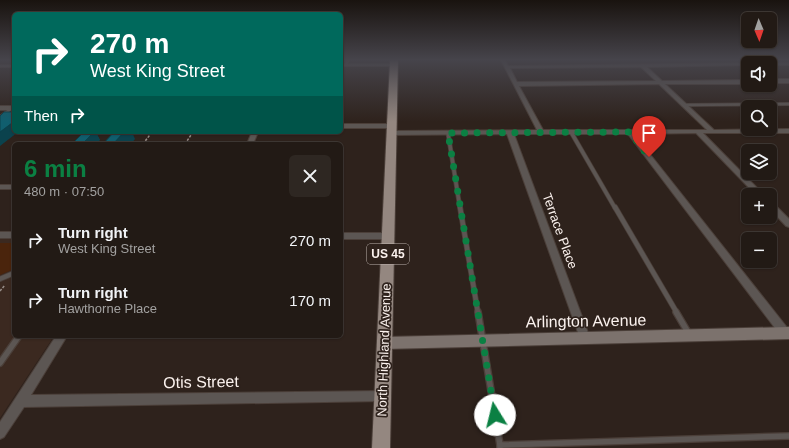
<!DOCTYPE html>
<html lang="en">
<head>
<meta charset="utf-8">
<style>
  body { margin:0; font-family:Arial,sans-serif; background:#2e2722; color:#f1f3f6; height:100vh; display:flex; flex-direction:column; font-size:15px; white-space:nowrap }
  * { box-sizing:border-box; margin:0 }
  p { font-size:13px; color:#a2a1a0 }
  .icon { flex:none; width:22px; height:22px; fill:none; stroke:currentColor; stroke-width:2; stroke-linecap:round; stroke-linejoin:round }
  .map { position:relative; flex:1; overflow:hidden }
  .details { position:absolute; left:12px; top:142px; width:331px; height:196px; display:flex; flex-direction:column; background:#221a15; border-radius:6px; box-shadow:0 1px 3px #0004,0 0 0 1px #3f3834 }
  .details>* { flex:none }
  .banner { position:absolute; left:12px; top:12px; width:331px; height:122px; border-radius:6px; box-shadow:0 1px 3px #0004,0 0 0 1px #3f3834; background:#00695c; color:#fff; overflow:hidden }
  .needle { width:26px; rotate:178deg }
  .fabs { position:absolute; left:741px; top:12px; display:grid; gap:8px }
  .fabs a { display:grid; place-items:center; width:36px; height:36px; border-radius:6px; background:#221a15; box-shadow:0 1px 3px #0004,0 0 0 1px #3f3834; font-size:20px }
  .pin { position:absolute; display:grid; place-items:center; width:34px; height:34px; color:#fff; margin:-41px -17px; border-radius:50% 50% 50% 0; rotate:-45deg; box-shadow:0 0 4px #0007 }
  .pin .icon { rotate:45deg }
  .me { position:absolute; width:44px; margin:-22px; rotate:351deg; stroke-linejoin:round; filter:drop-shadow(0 0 3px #0008) }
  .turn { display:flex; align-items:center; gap:14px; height:84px; padding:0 12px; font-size:18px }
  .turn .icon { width:52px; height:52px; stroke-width:2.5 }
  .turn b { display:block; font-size:28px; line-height:34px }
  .then { display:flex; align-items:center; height:38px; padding:0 12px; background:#0003; gap:8px; font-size:15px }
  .round { display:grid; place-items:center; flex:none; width:42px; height:42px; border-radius:6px; background:#2e2722 }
  .overview { display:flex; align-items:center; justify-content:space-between; height:68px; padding:0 12px }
  h1 { font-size:24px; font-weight:600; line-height:30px; color:#0b8043 }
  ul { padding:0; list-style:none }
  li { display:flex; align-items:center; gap:12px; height:60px; padding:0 12px }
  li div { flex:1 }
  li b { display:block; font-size:15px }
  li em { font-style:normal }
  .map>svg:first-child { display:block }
  .built { fill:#3b2920 }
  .green { fill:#4a240c }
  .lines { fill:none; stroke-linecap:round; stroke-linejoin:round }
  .lane-far3-casing { stroke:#4b3f39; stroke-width:4 }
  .lane-far2-casing { stroke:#4b3f39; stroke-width:5 }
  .lane-far1-casing { stroke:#4b3f39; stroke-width:6 }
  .lane-casing { stroke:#4b3f39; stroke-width:8 }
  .street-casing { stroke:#4b3f39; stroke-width:2 }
  .secondary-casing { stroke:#4b3f39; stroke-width:2 }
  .primary-casing { stroke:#4b3f39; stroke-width:2 }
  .path { stroke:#988e89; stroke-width:1.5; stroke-dasharray:2.5 1.5; stroke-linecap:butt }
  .lane-far3 { stroke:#5c5653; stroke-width:2.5 }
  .lane-far2 { stroke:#5c5653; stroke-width:3.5 }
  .lane-far1 { stroke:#5c5653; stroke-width:4.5 }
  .lane { stroke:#5c5653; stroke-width:5.5 }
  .street { fill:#5c5653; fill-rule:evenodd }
  .secondary { fill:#7c726d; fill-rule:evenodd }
  .primary { fill:#948780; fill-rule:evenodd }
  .wall { fill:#0e515f }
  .shaded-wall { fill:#0b424d }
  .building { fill:#105e6e; stroke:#0b424d }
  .route { stroke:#0b8043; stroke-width:7; stroke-dasharray:0 12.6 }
  .labels { text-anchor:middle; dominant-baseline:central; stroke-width:3.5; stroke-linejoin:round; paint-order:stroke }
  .shield { fill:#2e221c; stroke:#beb4af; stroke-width:1 }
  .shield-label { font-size:12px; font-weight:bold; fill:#fbf2ee }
  .street-label { font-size:13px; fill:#fbf2ee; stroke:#2e221c }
  .near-street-label { font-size:16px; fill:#fbf2ee; stroke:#2e221c }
</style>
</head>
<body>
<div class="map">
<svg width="789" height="448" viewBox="0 0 789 448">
  <rect width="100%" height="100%" fill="#2e221c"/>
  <!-- built -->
  <path class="built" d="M0,239H14V336H54L0,418Z"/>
  <!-- green -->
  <path class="green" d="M0,243H14V269L0,275Z"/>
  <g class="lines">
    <defs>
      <g id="lane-far3">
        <path d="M346,65L348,60"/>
        <path d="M684,105L789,104"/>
        <path d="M0,117L12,108"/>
      </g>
      <g id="lane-far2">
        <path d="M571,132L615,208"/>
        <path d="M448,133L460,208"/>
      </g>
      <g id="lane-far1">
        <path d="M460,207L478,313"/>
        <path d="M615,207L677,313"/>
        <path d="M0,279L14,273"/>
      </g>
      <g id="lane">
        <path d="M478,312L500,445"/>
        <path d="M676,312L689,334"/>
        <path d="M0,363L19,336"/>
        <path d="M500,448V445L789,436"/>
      </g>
      <g id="street">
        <path d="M501,60H505L508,66L750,63H748V65L647,67L662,81L748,80V84H665L714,130L789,129V133H703L764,195H756L696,133L634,134L789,330V336L785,337L781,336L628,134H514L590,338L589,341L585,342L581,341L507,134L392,135L389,133L392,131L537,130ZM641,67L656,81L517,82L510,68ZM659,84L707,130H543L519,86Z"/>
        <path d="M768,63H789V65H770V63Z"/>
        <path d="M341,64H394L396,65L394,66H341Z"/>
        <rect x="0" y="65" width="14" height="2"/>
        <rect x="770" y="79" width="19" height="4"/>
        <rect x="0" y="106" width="14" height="4"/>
        <path d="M341,124H392L395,126L392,128H341Z"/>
        <path d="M252,132H258L253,144H247Z"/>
        <rect x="0" y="185" width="14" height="4"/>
        <path d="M770,203H773L789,219V227L786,226L770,209Z"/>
        <rect x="0" y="232" width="14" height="6"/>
        <path d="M341,233H388L392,236L388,239H341Z"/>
        <path d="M56,336H67L31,395L383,391L387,392L389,396L387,400L383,401L24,407L4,437L0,439V422Z"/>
      </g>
      <path id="secondary" d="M789,327V339L384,349L379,347L377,343L379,339L384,337Z"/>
      <path id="primary" d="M390,60H398L390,448H372Z"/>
    </defs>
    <!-- lane-far3 casing -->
    <use href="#lane-far3" class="lane-far3-casing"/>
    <!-- lane-far2 casing -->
    <use href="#lane-far2" class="lane-far2-casing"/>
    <!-- lane-far1 casing -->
    <use href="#lane-far1" class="lane-far1-casing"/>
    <!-- lane casing -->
    <use href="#lane" class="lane-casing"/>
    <!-- street casing -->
    <use href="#street" class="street-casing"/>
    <!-- secondary casing -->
    <use href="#secondary" class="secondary-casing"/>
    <!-- primary casing -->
    <use href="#primary" class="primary-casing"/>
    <!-- path -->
    <g class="path">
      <path d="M143,144L152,132"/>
      <path d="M185,144L193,132"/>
      <path d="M0,291L5,285"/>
    </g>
    <!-- lane-far3 -->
    <use href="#lane-far3" class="lane-far3"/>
    <!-- lane-far2 -->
    <use href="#lane-far2" class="lane-far2"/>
    <!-- lane-far1 -->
    <use href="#lane-far1" class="lane-far1"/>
    <!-- lane -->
    <use href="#lane" class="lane"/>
    <!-- street -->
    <use href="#street" class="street"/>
    <!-- secondary -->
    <use href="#secondary" class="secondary"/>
    <!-- primary -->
    <use href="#primary" class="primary"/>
  </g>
  <!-- wall -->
  <path class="wall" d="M63,132H104L101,135H97L100,140L81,135H65Z"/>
  <!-- shaded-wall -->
  <g class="shaded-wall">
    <path d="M12,123L14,126V132H18L0,146V132Z"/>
    <path d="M94,132H96L100,140L96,144H82Z"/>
    <path d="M99,132H104L101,135Z"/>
    <path d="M124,132H132L135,139L131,144H113Z"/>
  </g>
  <!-- building -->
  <g class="building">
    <path d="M4,112H14V123H12L0,132V116Z"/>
    <path d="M84,132H94L82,144H72Z"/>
    <path d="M114,132H124L113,144H103Z"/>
  </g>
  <!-- sky -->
  <linearGradient id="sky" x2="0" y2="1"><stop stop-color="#19130f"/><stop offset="0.49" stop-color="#46444b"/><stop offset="1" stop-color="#46444b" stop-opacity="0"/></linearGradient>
  <rect width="789" height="122" fill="url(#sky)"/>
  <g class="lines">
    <!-- route -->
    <path class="route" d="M495,415L448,133L630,132L649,157"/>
  </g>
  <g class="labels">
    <!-- shield labels -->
    <rect class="shield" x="367" y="244" width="42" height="20" rx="3"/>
    <g class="shield-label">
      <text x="388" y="254">US 45</text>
    </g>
    <!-- street labels -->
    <g class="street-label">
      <text transform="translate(560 231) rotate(70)">Terrace Place</text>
      <text transform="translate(384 350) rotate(-88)">North Highland Avenue</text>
    </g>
    <!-- near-street labels -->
    <g class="near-street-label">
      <text transform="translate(586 321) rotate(-1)">Arlington Avenue</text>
      <text transform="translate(201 382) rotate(-1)">Otis Street</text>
    </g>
  </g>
</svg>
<div class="fabs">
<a><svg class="needle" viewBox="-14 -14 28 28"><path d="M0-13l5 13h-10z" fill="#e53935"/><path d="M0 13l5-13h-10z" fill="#a2a1a0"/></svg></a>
<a><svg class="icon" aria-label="sound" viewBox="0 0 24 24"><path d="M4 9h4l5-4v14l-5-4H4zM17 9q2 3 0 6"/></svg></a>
<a><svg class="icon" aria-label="search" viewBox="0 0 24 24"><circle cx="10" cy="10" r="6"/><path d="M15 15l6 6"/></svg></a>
<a><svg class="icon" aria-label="layers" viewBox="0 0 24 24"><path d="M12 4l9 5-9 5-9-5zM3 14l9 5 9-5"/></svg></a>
<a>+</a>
<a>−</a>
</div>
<div class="pin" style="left:649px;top:157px;background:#d93025"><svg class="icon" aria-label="arrive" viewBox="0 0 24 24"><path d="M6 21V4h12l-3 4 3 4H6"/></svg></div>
<svg class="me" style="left:495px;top:415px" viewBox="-20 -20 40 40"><circle r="19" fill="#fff"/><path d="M0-13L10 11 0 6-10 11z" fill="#0b8043"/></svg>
<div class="banner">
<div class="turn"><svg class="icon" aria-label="right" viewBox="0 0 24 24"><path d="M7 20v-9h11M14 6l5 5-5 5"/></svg><div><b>270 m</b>West King Street</div></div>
<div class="then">Then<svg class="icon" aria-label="right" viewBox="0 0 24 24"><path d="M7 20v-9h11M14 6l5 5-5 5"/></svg></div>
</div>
<section class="details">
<div class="overview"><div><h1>6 min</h1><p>480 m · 07:50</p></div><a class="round"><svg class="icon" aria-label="close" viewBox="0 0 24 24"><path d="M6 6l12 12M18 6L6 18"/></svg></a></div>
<ul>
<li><svg class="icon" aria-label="right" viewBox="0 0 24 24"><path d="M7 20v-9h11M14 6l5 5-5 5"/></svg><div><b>Turn right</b><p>West King Street</p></div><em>270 m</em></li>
<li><svg class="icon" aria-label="right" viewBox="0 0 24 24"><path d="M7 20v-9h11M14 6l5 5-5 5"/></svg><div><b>Turn right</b><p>Hawthorne Place</p></div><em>170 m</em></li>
</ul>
</section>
</div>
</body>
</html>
